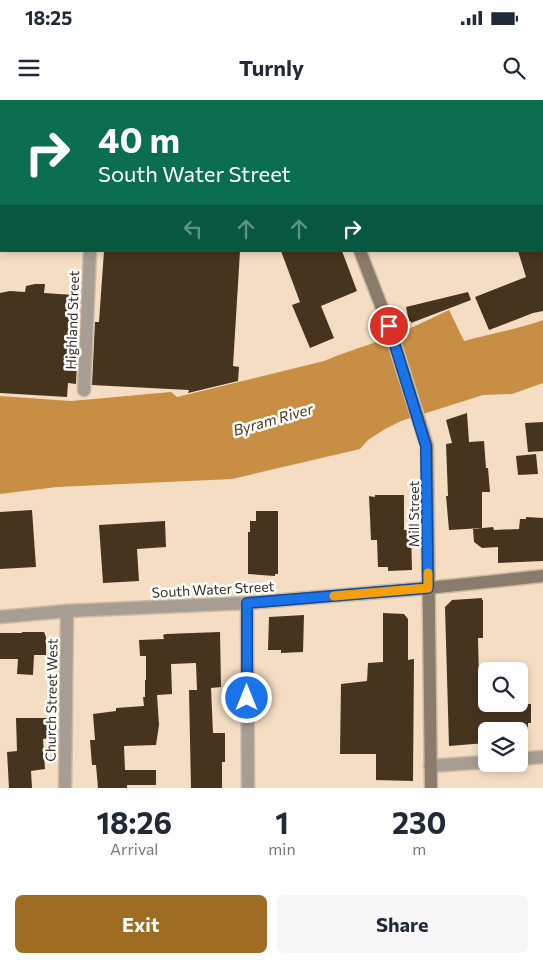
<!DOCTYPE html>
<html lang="en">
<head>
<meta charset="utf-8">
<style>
  body { margin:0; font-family:Commissioner,sans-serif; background:#f6f6f7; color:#1f2937; height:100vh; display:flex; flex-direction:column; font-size:19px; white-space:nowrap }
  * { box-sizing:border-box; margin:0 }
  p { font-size:16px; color:#747a83 }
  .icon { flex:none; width:28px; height:28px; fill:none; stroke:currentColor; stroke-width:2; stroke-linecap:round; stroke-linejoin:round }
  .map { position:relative; height:688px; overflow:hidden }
  .sheet { display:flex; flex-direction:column; background:#fff; flex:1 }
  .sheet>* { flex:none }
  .top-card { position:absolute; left:0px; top:0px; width:544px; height:152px; box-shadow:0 2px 8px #0003; background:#0b6e4f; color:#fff; overflow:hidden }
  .controls { position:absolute; left:478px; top:562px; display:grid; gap:10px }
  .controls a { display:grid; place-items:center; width:50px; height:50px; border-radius:8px; background:#fff; box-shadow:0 2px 8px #0003; font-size:25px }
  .pin { position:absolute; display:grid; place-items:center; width:42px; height:42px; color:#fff; margin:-21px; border:2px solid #fff; border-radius:50%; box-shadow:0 1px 5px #0007 }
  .me { position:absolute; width:55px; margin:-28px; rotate:0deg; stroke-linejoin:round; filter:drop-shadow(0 0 4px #0008) }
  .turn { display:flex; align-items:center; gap:18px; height:105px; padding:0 15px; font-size:22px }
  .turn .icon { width:65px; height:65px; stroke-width:2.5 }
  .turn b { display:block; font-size:35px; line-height:42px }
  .lanes { display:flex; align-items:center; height:48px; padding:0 15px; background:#0003; justify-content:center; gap:25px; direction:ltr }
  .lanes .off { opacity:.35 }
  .eta { display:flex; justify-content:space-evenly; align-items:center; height:85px; text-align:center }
  .eta b { font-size:30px; font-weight:700; line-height:35px }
  .action { display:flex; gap:10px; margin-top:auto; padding:10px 15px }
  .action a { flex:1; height:58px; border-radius:8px; background:#9f6c23; color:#fff; font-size:20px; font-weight:700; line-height:58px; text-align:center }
  .action a+a { background:#f6f6f7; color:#1f2937 }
  .status { display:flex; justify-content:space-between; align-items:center; height:35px; padding:0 25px; background:#fff; direction:ltr }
  .status svg { height:14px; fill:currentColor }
  header { display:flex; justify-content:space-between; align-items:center; height:65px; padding:0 15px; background:#fff; font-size:22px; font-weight:700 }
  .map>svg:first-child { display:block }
  .water { fill:#c88f44 }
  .building { fill:#46341e }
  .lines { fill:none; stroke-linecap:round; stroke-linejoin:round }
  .street-casing { stroke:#cebaa3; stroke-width:15 }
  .secondary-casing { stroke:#cebaa3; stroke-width:15 }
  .street { stroke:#a79d92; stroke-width:12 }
  .secondary { stroke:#8a7c6c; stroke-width:12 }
  .rail-casing { stroke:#988876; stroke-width:5.5 }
  .rail { stroke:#fff; stroke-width:4; stroke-dasharray:11; stroke-linecap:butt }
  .route-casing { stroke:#114b97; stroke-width:12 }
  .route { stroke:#1a73e8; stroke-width:9 }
  .slow { stroke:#f59e0b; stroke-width:9 }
  .labels { text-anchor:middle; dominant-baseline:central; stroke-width:5; stroke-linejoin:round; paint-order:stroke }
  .street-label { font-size:14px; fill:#362d23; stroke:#fff }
  .water-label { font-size:15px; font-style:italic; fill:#52391a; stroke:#fff }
</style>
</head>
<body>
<div class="status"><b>18:25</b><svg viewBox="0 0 49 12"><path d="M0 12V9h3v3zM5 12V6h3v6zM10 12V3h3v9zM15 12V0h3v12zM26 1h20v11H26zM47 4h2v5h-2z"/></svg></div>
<header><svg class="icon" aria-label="menu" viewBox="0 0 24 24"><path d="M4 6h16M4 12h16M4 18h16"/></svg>Turnly<svg class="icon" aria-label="search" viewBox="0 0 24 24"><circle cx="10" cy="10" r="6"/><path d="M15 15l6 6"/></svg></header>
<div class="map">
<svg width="543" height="688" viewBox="0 0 543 688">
  <rect width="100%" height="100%" fill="#f4ddc3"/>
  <!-- water -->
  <path class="water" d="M449,210L464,241C490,234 518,229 543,220V283L512,294L483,295L401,321L385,329L368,340L360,349L232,379L57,387L0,394V296L71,301L171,292L177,297L324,261C342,253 360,248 379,241C403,232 426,221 449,210Z"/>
  <!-- building -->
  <g class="building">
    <path d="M104,151H240L233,266L239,267L238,281L188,293L189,290L92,285L95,222H99Z"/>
    <path d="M281,151H342L357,191L321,206L334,238L310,248L292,205L300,202Z"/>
    <path d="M518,151H543V211L533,213L489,230L475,197L526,177Z"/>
    <path d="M35,184H45L44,193L74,195L72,220H79L76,284L68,283L67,297L0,293V193L10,191L25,192L26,186Z"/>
    <path d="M468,192L471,200L411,223V221L409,222L406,207Z"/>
    <path d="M467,313L469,342L484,341L486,368H488L490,392H482V428L449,430L446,396H448L446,344L452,343L446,320Z"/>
    <path d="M543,322V351L528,352L525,323Z"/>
    <path d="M536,354L538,374L518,375L516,356Z"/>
    <path d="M375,395H404V430H411L412,470L388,471V467H378L377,440H371L370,417L369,396L375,397Z"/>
    <path d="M32,410L36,467L0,469V412Z"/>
    <path d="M256,411H278V474H275V476L248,474V432H250V421H256Z"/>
    <path d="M526,417L543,418V461L498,463V447L482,448L474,442L473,429L493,427L494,430L519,429L520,419H526Z"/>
    <path d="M165,421L166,447L137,449L139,481L103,483L99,425Z"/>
    <path d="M482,498V500H483V538H478L479,581L486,580V604H531V623H528V631H486V643L449,646L445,507L452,500Z"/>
    <path d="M383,513L404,514L408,519V560L414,559L413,681L376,680V654H340L341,584L367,581L368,563L383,562Z"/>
    <path d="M304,515L303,552L281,553V550H268L269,517Z"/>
    <path d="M22,532H44L46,537V555H34L33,575L17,574L18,559H0V533H22Z"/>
    <path d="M220,532L221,587L211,588L213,633H225V662H222V688H191L189,590H197L196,563L171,564L172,594L157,595L159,625L156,645L124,646L125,670H156V685H127V688H98L96,665H92L90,640H95L93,614L116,611V608L144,606L143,597H145V580H146V556H140L139,540L164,539L163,535L166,534Z"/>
    <path d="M16,618H49V638L43,639L45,669L31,671L32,688H9L7,652L17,651Z"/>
  </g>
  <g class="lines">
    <defs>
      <g id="street">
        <path d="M81,1V0"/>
        <path d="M84,290L90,151"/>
        <path d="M247,503L248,688"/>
        <path d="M0,517L67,511L247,503L428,488"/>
        <path d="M519,659L543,657"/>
        <path d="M430,666L486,662"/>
        <path d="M65,688L67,511"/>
      </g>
      <g id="secondary">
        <path d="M348,1V0"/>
        <path d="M0,97H1"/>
        <path d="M360,151L389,226L427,346L431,688"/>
        <path d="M428,488L543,476"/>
      </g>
    </defs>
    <!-- street casing -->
    <use href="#street" class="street-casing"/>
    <!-- secondary casing -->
    <use href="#secondary" class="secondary-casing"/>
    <!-- street -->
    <use href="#street" class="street"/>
    <!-- secondary -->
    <use href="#secondary" class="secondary"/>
    <defs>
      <g id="rail">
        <path d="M525,0L527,1"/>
        <path d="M541,0L543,1"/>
        <path d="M542,14L543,15"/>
      </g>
    </defs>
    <!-- rail casing -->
    <use href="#rail" class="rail-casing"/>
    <!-- rail -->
    <use href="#rail" class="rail"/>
  </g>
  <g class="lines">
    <defs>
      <path id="route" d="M247,598V503L428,488L426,346L389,226"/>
    </defs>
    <!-- route casing -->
    <use href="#route" class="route-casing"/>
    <!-- route -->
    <use href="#route" class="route"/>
    <!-- slow -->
    <path class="slow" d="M334,496L428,488V473"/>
  </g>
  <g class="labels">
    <!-- street labels -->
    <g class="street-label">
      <text transform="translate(72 220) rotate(-88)">Highland Street</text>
      <text transform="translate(413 414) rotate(-90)">Mill Street</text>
      <text transform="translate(213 489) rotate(-3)">South Water Street</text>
      <text transform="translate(51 600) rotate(-89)">Church Street West</text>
    </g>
    <!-- water labels -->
    <g class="water-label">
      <text transform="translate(273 319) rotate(-16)">Byram River</text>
    </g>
  </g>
</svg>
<div class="controls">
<a><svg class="icon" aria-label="search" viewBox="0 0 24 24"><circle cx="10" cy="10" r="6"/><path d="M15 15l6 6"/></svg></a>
<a><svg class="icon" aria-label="layers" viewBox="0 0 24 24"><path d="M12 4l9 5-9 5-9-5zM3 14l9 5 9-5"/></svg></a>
</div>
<div class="pin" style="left:389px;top:226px;background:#d93025"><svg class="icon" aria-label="arrive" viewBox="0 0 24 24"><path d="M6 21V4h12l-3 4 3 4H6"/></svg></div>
<svg class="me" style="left:247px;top:598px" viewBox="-20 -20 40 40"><circle r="17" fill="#1a73e8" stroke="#fff" stroke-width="3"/><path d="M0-11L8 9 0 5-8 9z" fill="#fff"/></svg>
<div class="top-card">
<div class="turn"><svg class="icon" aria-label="right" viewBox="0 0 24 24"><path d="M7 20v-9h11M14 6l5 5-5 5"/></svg><div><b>40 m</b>South Water Street</div></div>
<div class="lanes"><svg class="icon off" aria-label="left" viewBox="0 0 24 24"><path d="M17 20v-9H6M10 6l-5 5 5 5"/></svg><svg class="icon off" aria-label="ahead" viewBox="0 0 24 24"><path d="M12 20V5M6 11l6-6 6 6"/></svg><svg class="icon off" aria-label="ahead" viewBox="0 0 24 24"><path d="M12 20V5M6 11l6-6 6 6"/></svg><svg class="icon" aria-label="right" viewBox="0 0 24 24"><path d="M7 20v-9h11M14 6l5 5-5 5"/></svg></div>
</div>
</div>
<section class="sheet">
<div class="eta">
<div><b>18:26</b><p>Arrival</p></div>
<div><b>1</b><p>min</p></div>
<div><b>230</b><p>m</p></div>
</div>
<div class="action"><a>Exit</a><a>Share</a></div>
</section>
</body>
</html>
